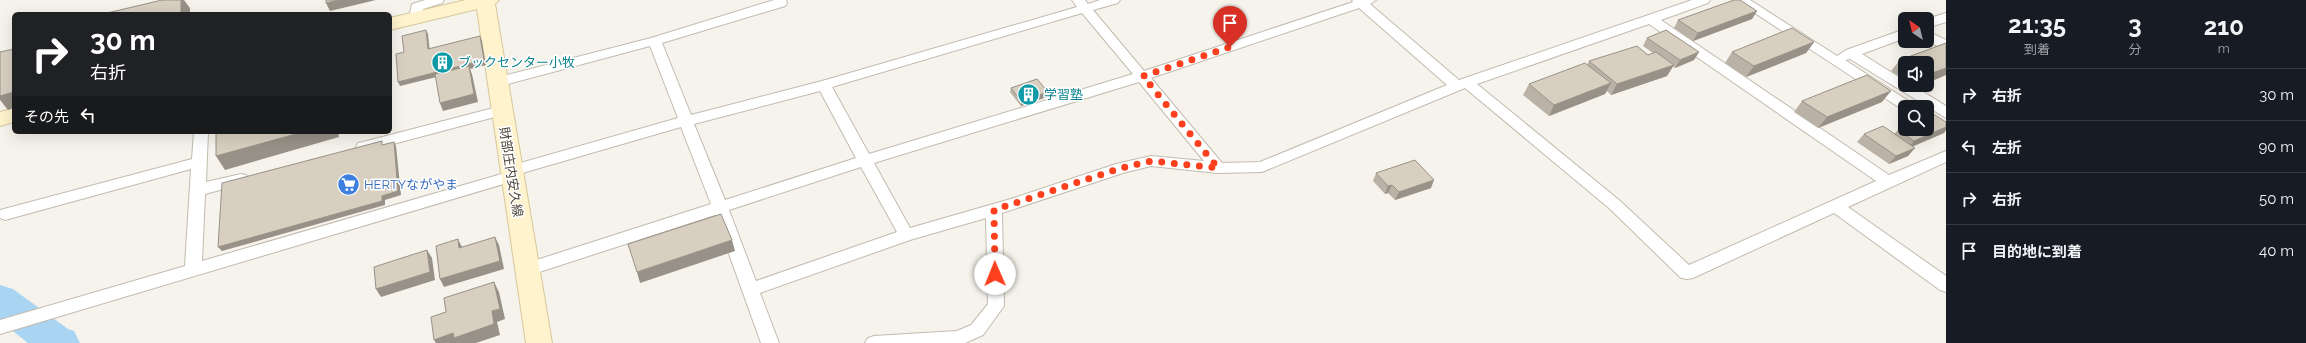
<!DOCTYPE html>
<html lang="ja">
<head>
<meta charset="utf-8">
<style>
  body { margin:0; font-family:Raleway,"Noto Sans JP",sans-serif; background:#242831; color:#f1f3f6; height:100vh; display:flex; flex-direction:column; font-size:15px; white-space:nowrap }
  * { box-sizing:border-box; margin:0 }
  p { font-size:13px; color:#9ea1a6 }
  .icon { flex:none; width:22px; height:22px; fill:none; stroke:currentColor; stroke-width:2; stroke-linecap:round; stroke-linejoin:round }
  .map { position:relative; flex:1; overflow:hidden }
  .details { display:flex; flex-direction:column; background:#171b24; width:360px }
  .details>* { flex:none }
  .banner { position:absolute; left:12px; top:12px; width:380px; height:122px; border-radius:6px; box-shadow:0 4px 16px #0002; background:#202124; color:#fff; overflow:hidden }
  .needle { width:26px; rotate:325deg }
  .controls { position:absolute; left:1898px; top:12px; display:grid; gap:8px }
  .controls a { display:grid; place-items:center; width:36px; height:36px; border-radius:6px; background:#171b24; box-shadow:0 4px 16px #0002; font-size:20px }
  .pin { position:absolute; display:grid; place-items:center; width:34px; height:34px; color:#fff; margin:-41px -17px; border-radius:50% 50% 50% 0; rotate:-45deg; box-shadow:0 0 4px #0007 }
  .pin .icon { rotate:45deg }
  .me { position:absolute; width:44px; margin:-22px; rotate:359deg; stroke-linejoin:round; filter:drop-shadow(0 0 3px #0008) }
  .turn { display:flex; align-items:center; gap:14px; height:84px; padding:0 12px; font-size:18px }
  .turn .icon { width:52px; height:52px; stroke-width:2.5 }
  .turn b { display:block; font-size:28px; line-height:34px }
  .then { display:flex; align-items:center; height:38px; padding:0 12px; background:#0003; gap:8px; font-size:15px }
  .eta { display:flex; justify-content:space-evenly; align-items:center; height:68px; text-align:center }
  .eta b { font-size:24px; font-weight:700; line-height:28px }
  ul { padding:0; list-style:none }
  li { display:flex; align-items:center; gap:12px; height:52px; padding:0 12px; border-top:1px solid #363941 }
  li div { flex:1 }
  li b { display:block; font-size:15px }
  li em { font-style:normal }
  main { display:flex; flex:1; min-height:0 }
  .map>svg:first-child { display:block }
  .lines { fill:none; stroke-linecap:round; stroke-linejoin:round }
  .river { fill:#a9d4f2; fill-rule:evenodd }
  .street-casing { stroke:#c2bbae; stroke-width:2 }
  .secondary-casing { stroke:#d6c79b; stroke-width:2 }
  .street { fill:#fff; fill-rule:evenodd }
  .secondary { fill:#fff3cd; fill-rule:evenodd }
  .wall { fill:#bab2a6 }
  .shaded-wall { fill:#979187 }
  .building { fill:#d8cfc1; stroke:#979187 }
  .route { stroke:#fc3f1d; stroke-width:7; stroke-dasharray:0 12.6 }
  .labels { text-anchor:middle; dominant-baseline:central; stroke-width:3; stroke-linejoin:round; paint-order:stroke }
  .culture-label { font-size:13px; fill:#0d838f; stroke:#fff; text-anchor:start }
  .street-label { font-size:13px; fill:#4b4439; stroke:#fff }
  .shop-label { font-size:13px; fill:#366cbe; stroke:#fff; text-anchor:start }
</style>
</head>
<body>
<main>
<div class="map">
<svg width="1946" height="343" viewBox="0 0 1946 343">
  <rect width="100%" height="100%" fill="#f6f3ec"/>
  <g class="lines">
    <!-- river -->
    <path class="river" d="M0,285L13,289L68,329L74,331L80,343H28L0,321Z"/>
    <defs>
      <g id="street">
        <path d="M425,0H444L442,3L423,9L420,21H410L409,18L412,4Z"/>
        <path d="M774,0H786L787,3L785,6L662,43L691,115L822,81L1077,7L1072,0H1085L1088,4L1100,0H1120L1118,3L1093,10L1144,71L1353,2L1352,0H1376L1370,4L1459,80L1692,0H1710L1708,3L1661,20L1889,175L1946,151V162L1848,207L1946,276V292L1940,290L1834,213L1693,278L1687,279L1681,278L1609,208L1465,88L1262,172L1218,173L1151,166L1123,173L1002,213L1004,306L983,335L965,343H865L868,338L874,336L957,331L971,325L988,304L986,218L910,240L760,293L779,343H761L715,215L527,276L521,275L519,270L521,265L711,204L681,127L519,174L517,180L0,334V320L185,266L191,169L5,220L0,218V210L192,159L194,132H208L206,182L241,174L246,175L249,179L246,183L205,194L202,261L505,173L506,167L678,118L650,46L497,87L490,82L492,79L651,38ZM1359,8L1447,85L1260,162L1222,163L1151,78ZM1082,13L1133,74L869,154L832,87ZM1649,24L1876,181L1689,265L1619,200L1477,84ZM1139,82L1204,161L1151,156L1116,164L1014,198L910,228L874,163ZM820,91L856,158L725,200L694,124ZM861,167L897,232L756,281L729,210Z"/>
        <path d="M1735,0H1750L1837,56L1846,50L1905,29V38L1862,54L1905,81V85H1912L1946,106V118L1850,59L1845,60L1913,104L1915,107H1905V111L1903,110Z"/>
        <path d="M1946,13V22L1927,28V19Z"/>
        <path d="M1927,31L1946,40V50L1927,41Z"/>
        <path d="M501,106L506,108L508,111L506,114L363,152L358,151L356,147L358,143L363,142Z"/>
      </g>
      <g id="secondary">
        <path d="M466,0H499L495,4L552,343H526L477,9L390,30V18Z"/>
        <path d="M14,108V122L0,126V112Z"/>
      </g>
    </defs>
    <!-- street casing -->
    <use href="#street" class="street-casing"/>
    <!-- secondary casing -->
    <use href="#secondary" class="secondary-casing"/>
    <!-- street -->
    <use href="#street" class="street"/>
    <!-- secondary -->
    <use href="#secondary" class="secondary"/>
  </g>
  <!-- wall -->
  <g class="wall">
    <path d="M1757,11L1752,19L1693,41L1674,28L1678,20Z"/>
    <path d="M1647,38L1699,52L1694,60L1675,68L1673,66L1667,76L1611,95L1607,91L1605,94L1549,116L1523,95L1529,84L1587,65L1589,61L1648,55L1653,53L1643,46Z"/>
    <path d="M1814,42L1806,53L1746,77L1725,63L1732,52Z"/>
    <path d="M1946,43V75L1927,83V63H1905V80L1891,71L1900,60Z"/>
    <path d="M1912,85H1921L1915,87Z"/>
    <path d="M1011,88L1048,92L1047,97L1021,106L1010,92Z"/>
    <path d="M1802,101L1882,102L1818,128L1794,112Z"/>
    <path d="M1946,122V130L1944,133L1912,146L1908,156L1889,164L1857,142L1864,134H1894L1898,130Z"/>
    <path d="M1376,173L1431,188L1395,200L1388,193L1385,194L1373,181Z"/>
  </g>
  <!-- shaded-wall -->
  <g class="shaded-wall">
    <path d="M181,0H184L190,8V14H181Z"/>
    <path d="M339,0H376L330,11L326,3Z"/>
    <path d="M1757,11L1752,19L1693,41L1698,33Z"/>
    <path d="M426,30L428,34L430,53L428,49Z"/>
    <path d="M480,36L482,41L486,65L470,69L472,74L478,102L443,111L440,103L469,69L400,86L398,82Z"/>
    <path d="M1814,42L1806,53L1746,77L1754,66Z"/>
    <path d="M1699,52L1694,60L1675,68L1680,60Z"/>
    <path d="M1674,65L1667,76L1611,95L1617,84Z"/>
    <path d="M1946,68V75L1927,83V75Z"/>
    <path d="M1611,83L1605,94L1549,116L1554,105Z"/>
    <path d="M0,85L14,92V108L8,110L0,100Z"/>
    <path d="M1891,91L1882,102L1818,128L1827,117Z"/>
    <path d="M1048,92L1047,97L1021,106V101Z"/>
    <path d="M1946,127V130L1944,133L1907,149L1914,141Z"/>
    <path d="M303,132H338L339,137L225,170L216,156Z"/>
    <path d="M394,142L396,146L401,195L385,200V205L222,251L218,247Z"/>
    <path d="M1915,148L1908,156L1889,164L1896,156Z"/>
    <path d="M1434,180L1431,188L1395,200L1399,192Z"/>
    <path d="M1392,185L1388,193L1385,194L1388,186Z"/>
    <path d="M495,237L499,245L504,269L444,287L440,279Z"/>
    <path d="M458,239L462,247L459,248Z"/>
    <path d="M732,240L735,251L640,283L637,272Z"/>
    <path d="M427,250L432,258L435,280L381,297L376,289Z"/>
    <path d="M494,282L499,292L505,319L497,322L500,335L476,343H436L434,340L492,311Z"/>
  </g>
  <!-- building -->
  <g class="building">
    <path d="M162,0H181V14H103Z"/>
    <path d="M326,0H339L326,3Z"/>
    <path d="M1734,0H1740L1757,11L1698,33L1678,20Z"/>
    <path d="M1792,28L1814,42L1754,66L1732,52Z"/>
    <path d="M426,30L428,49L480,36L484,60L398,82L396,54L404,52L402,36Z"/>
    <path d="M1666,30L1699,52L1680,60L1647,38Z"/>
    <path d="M1946,43V68L1927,75V63H1905V64L1900,60Z"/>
    <path d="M1637,46L1648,55L1656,52L1674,65L1617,84L1589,61Z"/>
    <path d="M14,49V92L0,96V52Z"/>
    <path d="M1585,63L1611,83L1554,105L1529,84Z"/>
    <path d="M469,66L474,94L440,103L435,74Z"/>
    <path d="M1867,75L1891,91L1827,117L1802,101Z"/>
    <path d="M1037,79L1048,92L1021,101L1011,88Z"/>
    <path d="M1927,110L1946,122V127L1914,141L1898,130L1905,126V129H1927Z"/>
    <path d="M1883,126L1915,148L1896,156L1864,134Z"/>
    <path d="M216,132H303L216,156Z"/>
    <path d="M382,141V145L394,142L398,191L382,196V201L218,247L222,183Z"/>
    <path d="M1415,160L1434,180L1399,192L1392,185L1388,186L1376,173Z"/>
    <path d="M721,214L732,240L637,272L628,244Z"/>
    <path d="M495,237L500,261L440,279L436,246L458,239L459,248Z"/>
    <path d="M427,250L430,272L376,289L374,267Z"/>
    <path d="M494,282L500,309L492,311L494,324L454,338L453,333L434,340L431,317L446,312L444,298Z"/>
  </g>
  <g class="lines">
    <!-- route -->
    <path class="route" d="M995,274L994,210L1121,168L1151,161L1218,168L1143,76L1230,47"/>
  </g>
  <!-- icons -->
  <defs>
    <symbol id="building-disc" viewBox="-11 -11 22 22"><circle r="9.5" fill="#0f9aa8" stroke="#fff"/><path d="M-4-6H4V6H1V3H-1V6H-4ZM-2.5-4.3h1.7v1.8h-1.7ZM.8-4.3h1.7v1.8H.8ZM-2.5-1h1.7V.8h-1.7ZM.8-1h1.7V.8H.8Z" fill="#fff"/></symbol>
    <symbol id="supermarket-disc" viewBox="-11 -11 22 22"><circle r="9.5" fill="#3f7fe0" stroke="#fff"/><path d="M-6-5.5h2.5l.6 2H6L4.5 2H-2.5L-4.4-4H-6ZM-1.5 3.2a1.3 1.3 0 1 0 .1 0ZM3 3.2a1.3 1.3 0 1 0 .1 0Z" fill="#fff"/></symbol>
  </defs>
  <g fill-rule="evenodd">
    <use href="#building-disc" x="430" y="50" width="25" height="25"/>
    <use href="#building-disc" x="1016" y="82" width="25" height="25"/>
    <use href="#supermarket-disc" x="336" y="172" width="25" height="25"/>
  </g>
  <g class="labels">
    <!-- culture labels -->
    <g class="culture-label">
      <text x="458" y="62">ブックセンター小牧</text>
      <text x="1044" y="94">学習塾</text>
    </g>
    <!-- street labels -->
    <g class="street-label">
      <text transform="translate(511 172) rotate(81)">財部庄内安久線</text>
    </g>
    <!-- shop labels -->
    <g class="shop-label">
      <text x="364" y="184">HERTYながやま</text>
    </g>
  </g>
</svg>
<div class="controls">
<a><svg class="needle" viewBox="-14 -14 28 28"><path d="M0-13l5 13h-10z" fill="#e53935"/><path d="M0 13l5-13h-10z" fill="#9ea1a6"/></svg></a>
<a><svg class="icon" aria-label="sound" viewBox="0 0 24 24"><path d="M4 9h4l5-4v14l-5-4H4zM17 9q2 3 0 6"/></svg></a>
<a><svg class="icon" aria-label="search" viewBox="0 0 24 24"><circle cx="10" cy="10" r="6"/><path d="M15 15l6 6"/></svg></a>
</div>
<div class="pin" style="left:1230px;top:47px;background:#d93025"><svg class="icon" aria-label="arrive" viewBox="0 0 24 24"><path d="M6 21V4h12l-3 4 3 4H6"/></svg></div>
<svg class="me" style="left:995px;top:274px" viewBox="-20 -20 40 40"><circle r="19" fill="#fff"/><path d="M0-13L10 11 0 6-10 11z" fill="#fc3f1d"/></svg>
<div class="banner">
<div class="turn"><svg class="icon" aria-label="right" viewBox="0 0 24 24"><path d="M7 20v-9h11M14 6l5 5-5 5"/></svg><div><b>30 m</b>右折</div></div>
<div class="then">その先<svg class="icon" aria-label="left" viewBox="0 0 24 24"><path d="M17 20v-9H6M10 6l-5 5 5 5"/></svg></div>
</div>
</div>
<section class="details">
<div class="eta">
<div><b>21:35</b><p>到着</p></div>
<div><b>3</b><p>分</p></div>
<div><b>210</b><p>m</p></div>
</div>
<ul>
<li><svg class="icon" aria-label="right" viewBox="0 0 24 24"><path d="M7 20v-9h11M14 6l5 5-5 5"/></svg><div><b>右折</b></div><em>30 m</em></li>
<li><svg class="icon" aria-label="left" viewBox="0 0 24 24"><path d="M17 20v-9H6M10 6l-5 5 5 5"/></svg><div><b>左折</b></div><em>90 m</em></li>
<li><svg class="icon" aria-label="right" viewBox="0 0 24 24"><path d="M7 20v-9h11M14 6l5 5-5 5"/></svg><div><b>右折</b></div><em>50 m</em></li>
<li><svg class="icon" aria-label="arrive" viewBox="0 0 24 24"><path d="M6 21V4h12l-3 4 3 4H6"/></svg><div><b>目的地に到着</b></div><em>40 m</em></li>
</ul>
</section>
</main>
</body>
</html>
